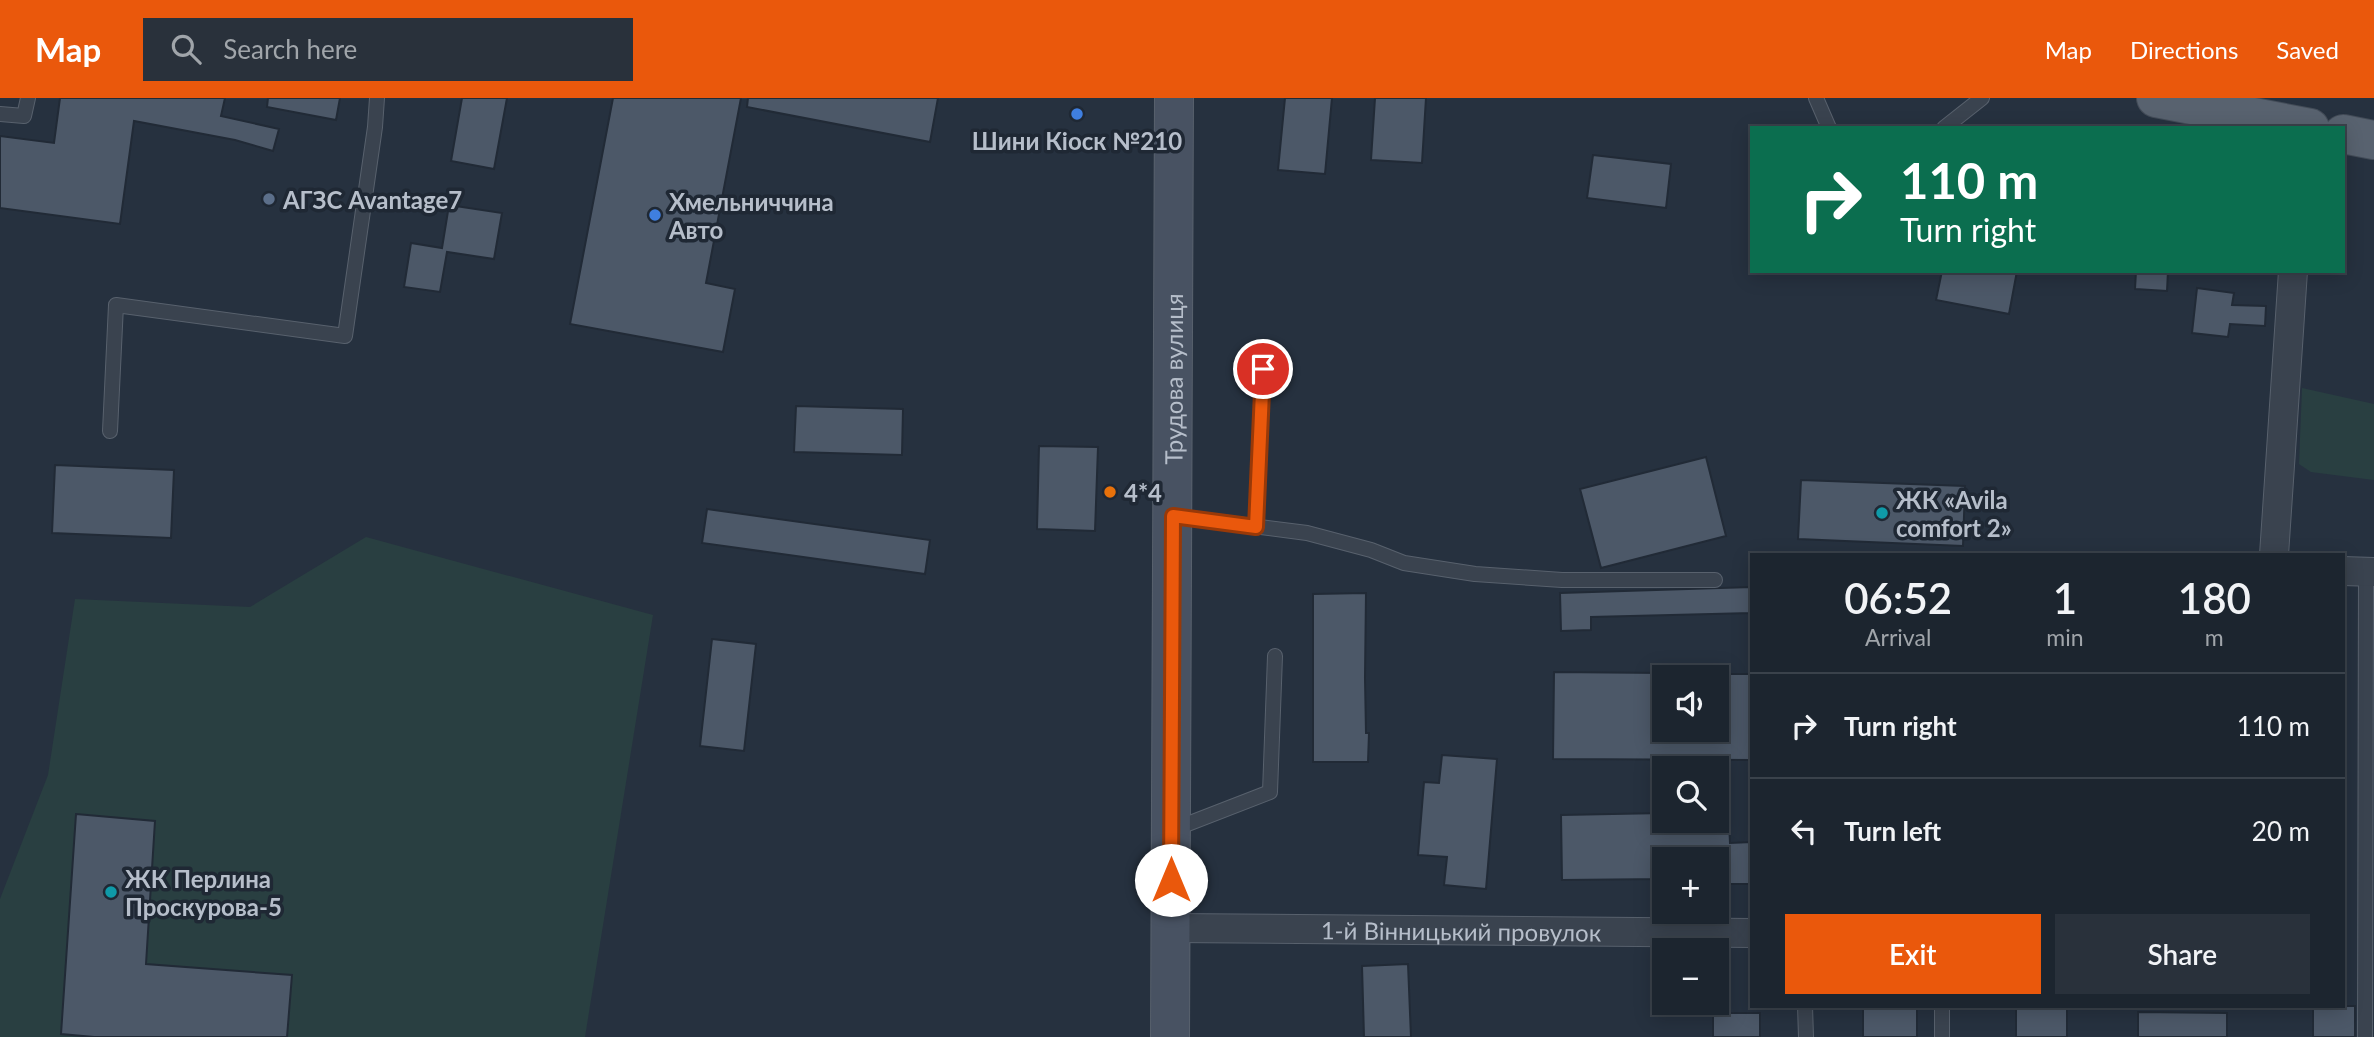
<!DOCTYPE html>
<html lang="en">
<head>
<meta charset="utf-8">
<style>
  body { margin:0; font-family:Lato,sans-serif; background:#29313b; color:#f1f3f6; height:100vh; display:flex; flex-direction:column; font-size:26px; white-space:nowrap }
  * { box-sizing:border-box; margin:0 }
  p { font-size:23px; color:#a0a5aa }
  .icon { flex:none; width:38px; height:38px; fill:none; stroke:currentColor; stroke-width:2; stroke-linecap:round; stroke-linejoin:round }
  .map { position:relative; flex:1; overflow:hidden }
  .panel { position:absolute; left:1750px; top:455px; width:595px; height:455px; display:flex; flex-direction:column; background:#1c252f; border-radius:0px; box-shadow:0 4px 18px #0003,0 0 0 2px #3a424b }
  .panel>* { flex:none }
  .top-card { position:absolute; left:1750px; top:28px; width:595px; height:147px; border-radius:0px; box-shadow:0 4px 18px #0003,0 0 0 2px #3a424b; background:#0b6e4f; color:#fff; overflow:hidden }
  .controls { position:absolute; left:1652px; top:567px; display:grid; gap:14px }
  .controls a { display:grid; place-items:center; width:77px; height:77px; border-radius:0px; background:#1c252f; box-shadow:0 4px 18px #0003,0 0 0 2px #3a424b; font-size:35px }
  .pin { position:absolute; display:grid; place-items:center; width:60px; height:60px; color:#fff; margin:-30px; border:4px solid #fff; border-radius:50%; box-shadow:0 2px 7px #0007 }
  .me { position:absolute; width:77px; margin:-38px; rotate:0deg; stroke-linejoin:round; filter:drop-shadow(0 0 5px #0008) }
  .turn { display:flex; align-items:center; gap:24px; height:147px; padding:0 35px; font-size:32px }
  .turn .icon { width:91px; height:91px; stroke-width:2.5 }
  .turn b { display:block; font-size:49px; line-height:60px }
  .eta { display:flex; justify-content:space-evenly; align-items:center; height:119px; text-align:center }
  .eta b { font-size:42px; font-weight:600; line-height:49px }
  .action { display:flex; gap:14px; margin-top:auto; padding:14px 35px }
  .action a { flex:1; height:80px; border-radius:0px; background:#ea580c; color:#fff; font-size:28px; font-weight:600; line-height:80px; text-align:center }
  .action a+a { background:#29313b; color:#f1f3f6 }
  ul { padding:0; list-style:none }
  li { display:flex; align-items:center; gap:21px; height:105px; padding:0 35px; border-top:2px solid #3a424b }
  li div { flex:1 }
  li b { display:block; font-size:26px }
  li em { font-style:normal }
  header { display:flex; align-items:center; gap:42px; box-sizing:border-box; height:98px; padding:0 35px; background:#ea580c; color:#fff }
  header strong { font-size:33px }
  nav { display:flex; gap:38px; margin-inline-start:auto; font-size:24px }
  .search { width:490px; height:63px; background:#29313b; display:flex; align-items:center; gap:18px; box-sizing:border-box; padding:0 24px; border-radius:0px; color:#a0a5aa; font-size:26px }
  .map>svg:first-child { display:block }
  .green { fill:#293f41 }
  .building { fill:#4c5868; stroke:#212a36; stroke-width:2 }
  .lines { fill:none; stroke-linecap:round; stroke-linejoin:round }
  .lane-casing { stroke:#58616d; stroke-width:16 }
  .street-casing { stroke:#58616d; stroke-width:30 }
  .secondary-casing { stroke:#58616d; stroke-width:40 }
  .primary-casing { stroke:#434c58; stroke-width:40 }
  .lane { stroke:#3a434f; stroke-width:14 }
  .street { stroke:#3a434f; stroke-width:28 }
  .secondary { stroke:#485262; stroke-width:38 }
  .primary { stroke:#58626f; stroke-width:38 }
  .route-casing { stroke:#983908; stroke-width:18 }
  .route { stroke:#ea580c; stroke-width:12 }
  .shop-dot { fill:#3f7fe0; stroke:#1f2834; stroke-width:2.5 }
  .service-dot { fill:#5c6f8a; stroke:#1f2834; stroke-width:2.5 }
  .food-dot { fill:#e8710a; stroke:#1f2834; stroke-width:2.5 }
  .culture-dot { fill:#0f9aa8; stroke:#1f2834; stroke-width:2.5 }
  .labels { text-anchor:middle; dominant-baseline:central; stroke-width:7; stroke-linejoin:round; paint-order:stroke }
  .poi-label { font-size:24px; font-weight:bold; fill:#b6beca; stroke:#1f2834; text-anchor:start }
  .street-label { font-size:24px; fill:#b6beca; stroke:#1f2834 }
</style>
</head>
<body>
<header>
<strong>Map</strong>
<div class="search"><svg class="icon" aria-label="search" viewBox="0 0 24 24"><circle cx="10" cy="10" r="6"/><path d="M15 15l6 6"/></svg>Search here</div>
<nav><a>Map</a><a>Directions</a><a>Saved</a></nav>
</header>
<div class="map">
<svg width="2374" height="939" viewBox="0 0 2374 939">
  <rect width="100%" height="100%" fill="#26313f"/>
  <!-- green -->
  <g class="green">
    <path d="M2302,290L2374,306V382L2311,374L2299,366Z"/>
    <path d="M366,439L653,517L585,939H0V801L48,677L75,501L250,509Z"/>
  </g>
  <!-- building -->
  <g class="building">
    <path d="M60,0H225L221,18L279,31L273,53L235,42L134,23L120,126L0,110V38L54,45Z"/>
    <path d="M268,0H340L336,22L267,9Z"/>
    <path d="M462,0H507L494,71L451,63Z"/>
    <path d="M613,0H741L706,185L735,191L723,254L570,226Z"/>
    <path d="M748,0H938L930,44L747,9Z"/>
    <path d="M1285,0H1332L1325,76L1278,72Z"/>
    <path d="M1375,0H1426L1422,65L1371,62Z"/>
    <path d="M1593,57L1671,66L1666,110L1587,100Z"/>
    <path d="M449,107L502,115L494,161L447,154L440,194L404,189L411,145L442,150Z"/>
    <path d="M1942,173H2017L2009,216L1936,202Z"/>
    <path d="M2136,173H2168L2167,193L2135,191Z"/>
    <path d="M2197,190L2234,195L2232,207L2266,208L2265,228L2230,226L2228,239L2192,235Z"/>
    <path d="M796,308L903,311L902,357L794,354Z"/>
    <path d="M1039,348L1098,349L1095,433L1037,431Z"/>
    <path d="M1706,359L1726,438L1601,470L1580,391Z"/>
    <path d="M55,367L174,372L171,440L52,435Z"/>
    <path d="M1801,382L1965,388L1963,448L1798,441Z"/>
    <path d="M707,411L930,442L925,476L702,445Z"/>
    <path d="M1752,489V515L1591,519V532L1561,533L1560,495Z"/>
    <path d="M1366,495L1365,580L1366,635H1369L1368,664H1313V496Z"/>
    <path d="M712,541L756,546L744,653L700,648Z"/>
    <path d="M1554,574L1664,575V632H1717V576H1752V662L1553,661Z"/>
    <path d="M1442,657L1497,661L1486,791L1444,787L1447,759L1418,757L1424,684L1439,685Z"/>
    <path d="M1664,715V723H1729L1730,745L1752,744V786H1730V780H1717V761H1664V781L1562,782L1561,717Z"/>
    <path d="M76,716L155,723L146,866L292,877L287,939H94L61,936Z"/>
    <path d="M1408,866L1411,939H1364L1362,868Z"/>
    <rect x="1863" y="908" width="54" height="31"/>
    <rect x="2016" y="908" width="51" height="31"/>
    <rect x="2313" y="908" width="42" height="31"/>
    <path d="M2138,914L2227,915V939H2138Z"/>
    <rect x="1713" y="915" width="47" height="24"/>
  </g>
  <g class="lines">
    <defs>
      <g id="lane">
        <path d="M1816,0L1829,30"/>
        <path d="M0,16L24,18L28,0"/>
        <path d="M1944,30L1982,0"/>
        <path d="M110,333L116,207L345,238L375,29L377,0"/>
        <path d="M1174,418L1307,435L1371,452L1404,465L1475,476L1562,482H1715"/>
        <path d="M1256,429L1263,271"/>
        <path d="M1172,732L1270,694L1275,558"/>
        <path d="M1805,908L1806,939"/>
        <path d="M1942,908V939"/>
        <path d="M2365,939L2366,474"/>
      </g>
      <g id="street">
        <path d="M2274,457L2293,173"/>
        <path d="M2343,473L2374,474"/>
        <path id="s1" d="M1171,830L1752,835"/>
      </g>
      <g id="secondary">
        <path id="s2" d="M1170,939L1174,0"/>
      </g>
      <g id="primary">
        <path d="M2156,0L2310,30"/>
        <path d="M2343,36L2374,42"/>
      </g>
    </defs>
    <!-- lane casing -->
    <use href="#lane" class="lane-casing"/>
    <!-- street casing -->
    <use href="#street" class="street-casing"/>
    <!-- secondary casing -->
    <use href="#secondary" class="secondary-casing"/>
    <!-- primary casing -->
    <use href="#primary" class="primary-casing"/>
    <!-- lane -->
    <use href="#lane" class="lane"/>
    <!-- street -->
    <use href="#street" class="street"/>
    <!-- secondary -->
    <use href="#secondary" class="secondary"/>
    <!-- primary -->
    <use href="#primary" class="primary"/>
  </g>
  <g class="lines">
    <defs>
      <path id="route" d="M1171,782L1173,418L1256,429L1263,271"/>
    </defs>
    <!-- route casing -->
    <use href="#route" class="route-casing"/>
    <!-- route -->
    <use href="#route" class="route"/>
  </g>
  <!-- markers -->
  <g class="shop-dot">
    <circle cx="1077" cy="16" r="7"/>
    <circle cx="655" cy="117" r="7"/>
  </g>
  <circle class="service-dot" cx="269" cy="101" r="7"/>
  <circle class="food-dot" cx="1110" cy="394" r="7"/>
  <g class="culture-dot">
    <circle cx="1882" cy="415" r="7"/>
    <circle cx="111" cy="794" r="7"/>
  </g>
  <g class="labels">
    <!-- poi labels -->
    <g class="poi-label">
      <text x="1077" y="42" text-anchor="middle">Шини Кіоск №210</text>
      <text x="283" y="101">АГЗС Avantage7</text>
      <text x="669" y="103">Хмельниччина<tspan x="669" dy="28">Авто</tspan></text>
      <text x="1124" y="394">4*4</text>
      <text x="1896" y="401">ЖК «Avila<tspan x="1896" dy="28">comfort 2»</tspan></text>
      <text x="125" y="780">ЖК Перлина<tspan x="125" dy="28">Проскурова-5</tspan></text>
    </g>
    <!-- street labels -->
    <g class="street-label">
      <text stroke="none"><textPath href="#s2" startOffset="658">Трудова вулиця</textPath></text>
      <text stroke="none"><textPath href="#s1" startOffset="290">1-й Вінницький провулок</textPath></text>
    </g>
  </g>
</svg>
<div class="controls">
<a><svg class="icon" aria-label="sound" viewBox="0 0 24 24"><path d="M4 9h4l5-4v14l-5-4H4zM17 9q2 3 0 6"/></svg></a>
<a><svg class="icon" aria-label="search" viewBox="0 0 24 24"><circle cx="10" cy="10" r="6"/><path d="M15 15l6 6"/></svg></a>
<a>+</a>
<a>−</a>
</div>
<div class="pin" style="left:1263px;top:271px;background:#d93025"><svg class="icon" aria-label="arrive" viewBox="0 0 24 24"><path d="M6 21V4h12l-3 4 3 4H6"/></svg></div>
<svg class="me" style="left:1171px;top:782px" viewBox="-20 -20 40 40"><circle r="19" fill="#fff"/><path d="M0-13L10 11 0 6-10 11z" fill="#ea580c"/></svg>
<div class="top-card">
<div class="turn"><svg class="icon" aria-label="right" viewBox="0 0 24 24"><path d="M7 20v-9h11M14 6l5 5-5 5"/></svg><div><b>110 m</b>Turn right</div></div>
</div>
<section class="panel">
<div class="eta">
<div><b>06:52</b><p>Arrival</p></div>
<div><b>1</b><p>min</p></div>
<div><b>180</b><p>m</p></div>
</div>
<ul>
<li><svg class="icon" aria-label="right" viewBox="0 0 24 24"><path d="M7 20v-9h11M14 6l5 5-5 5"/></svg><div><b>Turn right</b></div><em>110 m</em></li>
<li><svg class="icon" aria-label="left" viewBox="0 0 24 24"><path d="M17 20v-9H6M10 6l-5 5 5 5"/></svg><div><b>Turn left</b></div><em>20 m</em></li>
</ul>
<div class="action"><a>Exit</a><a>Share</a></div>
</section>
</div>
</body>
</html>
